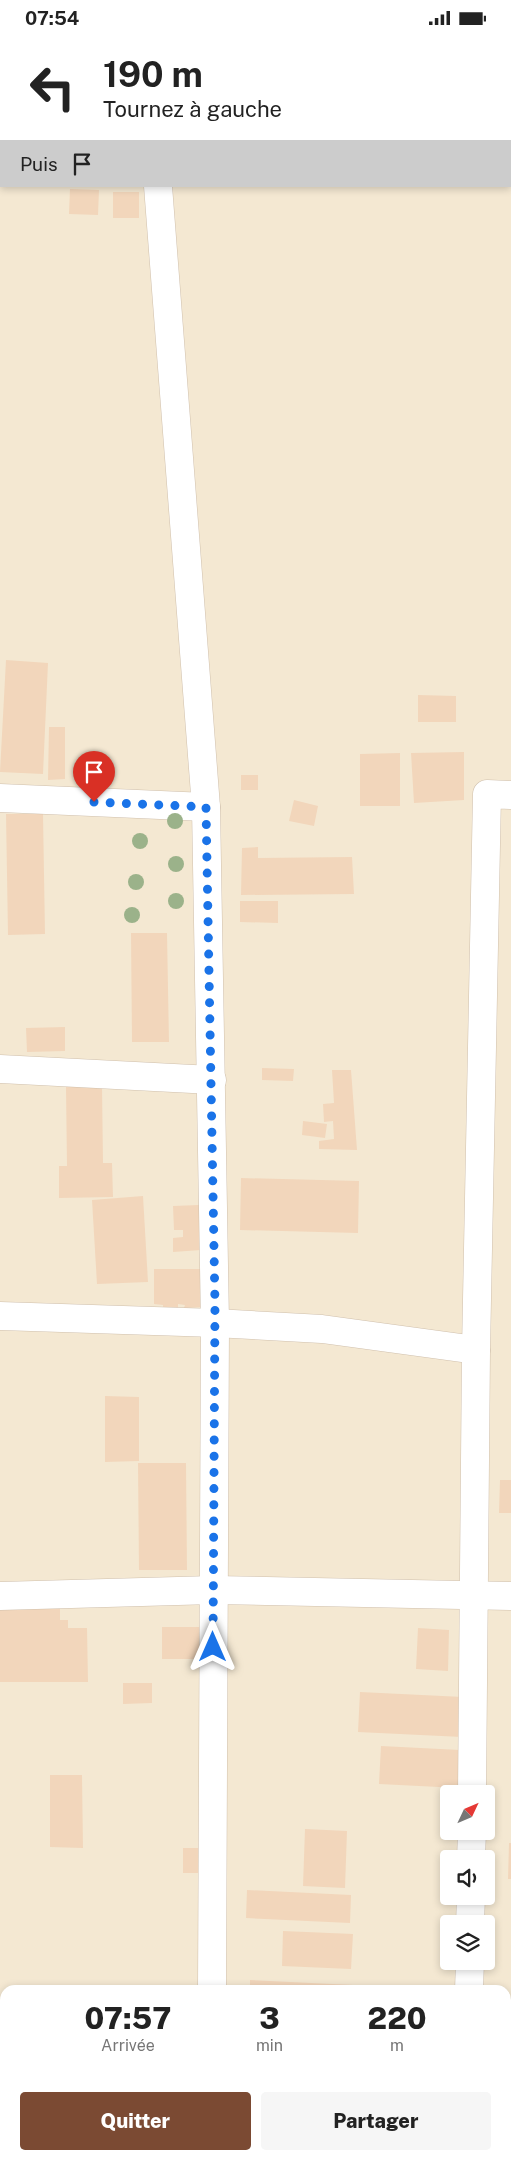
<!DOCTYPE html>
<html lang="fr">
<head>
<meta charset="utf-8">
<style>
  body { margin:0; font-family:"Public Sans",sans-serif; background:#f6f6f6; color:#222; height:100vh; display:flex; flex-direction:column; font-size:19px; white-space:nowrap }
  * { box-sizing:border-box; margin:0 }
  p { font-size:16px; color:#767676 }
  .icon { flex:none; width:28px; height:28px; fill:none; stroke:currentColor; stroke-width:2; stroke-linecap:round; stroke-linejoin:round }
  .map { position:relative; flex:1; overflow:hidden }
  .side { position:absolute; left:0px; top:1950px; width:511px; height:175px; display:flex; flex-direction:column; background:#fff; border-radius:15px 15px 0 0; box-shadow:0 2px 8px #0003 }
  .side>* { flex:none }
  .banner { position:absolute; left:0px; top:0px; width:511px; height:152px; box-shadow:0 2px 8px #0003; background:#fff; color:#222; overflow:hidden }
  .needle { width:32px; rotate:46deg }
  .controls { position:absolute; left:440px; top:1750px; display:grid; gap:10px }
  .controls a { display:grid; place-items:center; width:55px; height:55px; border-radius:5px; background:#fff; box-shadow:0 2px 8px #0003; font-size:25px }
  .pin { position:absolute; display:grid; place-items:center; width:42px; height:42px; color:#fff; margin:-51px -21px; border-radius:50% 50% 50% 0; rotate:-45deg; box-shadow:0 0 5px #0007 }
  .pin .icon { rotate:45deg }
  .me { position:absolute; width:55px; margin:-28px; rotate:0deg; stroke-linejoin:round; filter:drop-shadow(0 0 4px #0008) }
  .turn { display:flex; align-items:center; gap:18px; height:105px; padding:0 20px; font-size:22px }
  .turn .icon { width:65px; height:65px; stroke-width:2.5 }
  .turn b { display:block; font-size:35px; line-height:42px }
  .then { display:flex; align-items:center; height:48px; padding:0 20px; background:#0003; gap:10px; font-size:19px }
  .eta { display:flex; justify-content:space-evenly; align-items:center; height:85px; text-align:center }
  .eta b { font-size:30px; font-weight:800; line-height:35px }
  .action { display:flex; gap:10px; margin-top:auto; padding:10px 20px }
  .action a { flex:1; height:58px; border-radius:5px; background:#7b4a33; color:#fff; font-size:20px; font-weight:800; line-height:58px; text-align:center }
  .action a+a { background:#f6f6f6; color:#222 }
  .status { display:flex; justify-content:space-between; align-items:center; height:35px; padding:0 25px; background:#fff; direction:ltr }
  .status svg { height:14px; fill:currentColor }
  .map>svg:first-child { display:block }
  .residential { fill:#f4e8d2; fill-rule:evenodd }
  .building { fill:#f2d6bb }
  .lines { fill:none; stroke-linecap:round; stroke-linejoin:round }
  .minor-casing { stroke:#d0c0ad; stroke-width:29 }
  .minor { stroke:#fff; stroke-width:28 }
  .tree { fill:#9bb28a }
  .route { stroke:#1a73e8; stroke-width:9; stroke-dasharray:0 16.2 }
</style>
</head>
<body>
<div class="status"><b>07:54</b><svg viewBox="0 0 49 12"><path d="M0 12V9h3v3zM5 12V6h3v6zM10 12V3h3v9zM15 12V0h3v12zM26 1h20v11H26zM47 4h2v5h-2z"/></svg></div>
<div class="map">
<svg width="511" height="2125" viewBox="0 0 511 2125">
  <rect width="100%" height="100%" fill="#fcf5e4"/>
  <!-- residential -->
  <path class="residential" d="M0,0H511V2125H0ZM1,1H510V151H1ZM449,1759H486V1796H449ZM449,1824H486V1861H449ZM449,1889H486V1926H449ZM5,1955H506V2120H5Z"/>
  <!-- building -->
  <g class="building">
    <path d="M70,154L99,155L98,180L69,179Z"/>
    <rect x="113" y="157" width="26" height="26"/>
    <path d="M6,625L48,628L43,739L0,737Z"/>
    <path d="M418,660L456,661V687H418Z"/>
    <path d="M49,692H65V744L48,745Z"/>
    <path d="M464,717V765L414,768L411,718Z"/>
    <path d="M400,718V771H360V719Z"/>
    <rect x="241" y="740" width="17" height="15"/>
    <path d="M294,765L318,771L314,791L289,786Z"/>
    <path d="M6,779H43L45,899L8,900Z"/>
    <path d="M258,812V823L352,822L354,859L241,860L242,813Z"/>
    <path d="M240,866H278V888L240,887Z"/>
    <path d="M131,898H167L169,1007H132Z"/>
    <path d="M65,992V1016L27,1017L26,993Z"/>
    <path d="M262,1033L294,1034L293,1046L262,1045Z"/>
    <path d="M332,1035H351L357,1115L319,1114V1106L334,1104L333,1086L324,1087L323,1069L334,1068Z"/>
    <path d="M102,1051L103,1128H112L113,1162L59,1163V1131H67L66,1052Z"/>
    <path d="M303,1086L327,1089L325,1103L302,1100Z"/>
    <path d="M241,1143L359,1146L358,1198L240,1195Z"/>
    <path d="M143,1161L148,1247L97,1249L92,1165Z"/>
    <path d="M199,1170L201,1215L173,1217V1203L183,1202V1195H174L173,1171Z"/>
    <path d="M154,1234H202L203,1272L184,1273L185,1270L178,1269V1273L163,1274V1270L154,1269Z"/>
    <path d="M105,1361L139,1362V1426L105,1427Z"/>
    <path d="M138,1428H186L187,1535H139Z"/>
    <path d="M500,1445H511V1478H499Z"/>
    <path d="M0,1569H60V1585H68V1593H87L88,1647H0Z"/>
    <path d="M162,1592H201L202,1624H162Z"/>
    <path d="M418,1593L449,1595L448,1636L416,1634Z"/>
    <path d="M123,1648H152V1668L123,1669Z"/>
    <path d="M360,1657L463,1662L462,1702L358,1697Z"/>
    <path d="M381,1711L460,1715L459,1753L379,1749Z"/>
    <path d="M50,1740H82L83,1813L50,1812Z"/>
    <path d="M305,1794L347,1796L345,1853L303,1851Z"/>
    <path d="M509,1808H511V1844H508Z"/>
    <path d="M183,1813H200L201,1838H183Z"/>
    <path d="M247,1855L351,1860L350,1888L246,1883Z"/>
    <path d="M283,1896L353,1899L351,1934L282,1931Z"/>
    <path d="M250,1945L353,1950V1955H250Z"/>
    <rect x="92" y="2120" width="98" height="5"/>
  </g>
  <g class="lines">
    <defs>
      <g id="minor">
        <path d="M170,0V1"/>
        <path d="M158,151L206,772L215,1288L212,1955"/>
        <path d="M0,763L206,772"/>
        <path d="M0,1034L212,1045"/>
        <path d="M0,1281L215,1288L322,1294L476,1315"/>
        <path d="M0,1561L213,1555L511,1561"/>
        <path d="M472,1759L476,1315L487,759L511,760"/>
        <path d="M471,1824L472,1796"/>
        <path d="M470,1889L471,1861"/>
        <path d="M469,1955L470,1926"/>
        <path d="M470,2120V2125"/>
        <path d="M211,2125V2120"/>
      </g>
    </defs>
    <!-- minor casing -->
    <use href="#minor" class="minor-casing"/>
    <!-- minor -->
    <use href="#minor" class="minor"/>
  </g>
  <!-- trees -->
  <g class="tree">
    <circle cx="175" cy="786" r="8"/>
    <circle cx="140" cy="806" r="8"/>
    <circle cx="176" cy="829" r="8"/>
    <circle cx="136" cy="847" r="8"/>
    <circle cx="176" cy="866" r="8"/>
    <circle cx="132" cy="880" r="8"/>
  </g>
  <g class="lines">
    <!-- route -->
    <path class="route" d="M94,767L206,772L215,1269L213,1612"/>
  </g>
</svg>
<div class="controls">
<a><svg class="needle" viewBox="-14 -14 28 28"><path d="M0-13l5 13h-10z" fill="#e53935"/><path d="M0 13l5-13h-10z" fill="#767676"/></svg></a>
<a><svg class="icon" aria-label="sound" viewBox="0 0 24 24"><path d="M4 9h4l5-4v14l-5-4H4zM17 9q2 3 0 6"/></svg></a>
<a><svg class="icon" aria-label="layers" viewBox="0 0 24 24"><path d="M12 4l9 5-9 5-9-5zM3 14l9 5 9-5"/></svg></a>
</div>
<div class="pin" style="left:94px;top:767px;background:#d93025"><svg class="icon" aria-label="arrive" viewBox="0 0 24 24"><path d="M6 21V4h12l-3 4 3 4H6"/></svg></div>
<svg class="me" style="left:213px;top:1612px" viewBox="-20 -20 40 40"><path d="M0-17L14 15 0 8-14 15z" fill="#1a73e8" stroke="#fff" stroke-width="4"/></svg>
<div class="banner">
<div class="turn"><svg class="icon" aria-label="left" viewBox="0 0 24 24"><path d="M17 20v-9H6M10 6l-5 5 5 5"/></svg><div><b>190 m</b>Tournez à gauche</div></div>
<div class="then">Puis<svg class="icon" aria-label="arrive" viewBox="0 0 24 24"><path d="M6 21V4h12l-3 4 3 4H6"/></svg></div>
</div>
<section class="side">
<div class="eta">
<div><b>07:57</b><p>Arrivée</p></div>
<div><b>3</b><p>min</p></div>
<div><b>220</b><p>m</p></div>
</div>
<div class="action"><a>Quitter</a><a>Partager</a></div>
</section>
</div>
</body>
</html>
